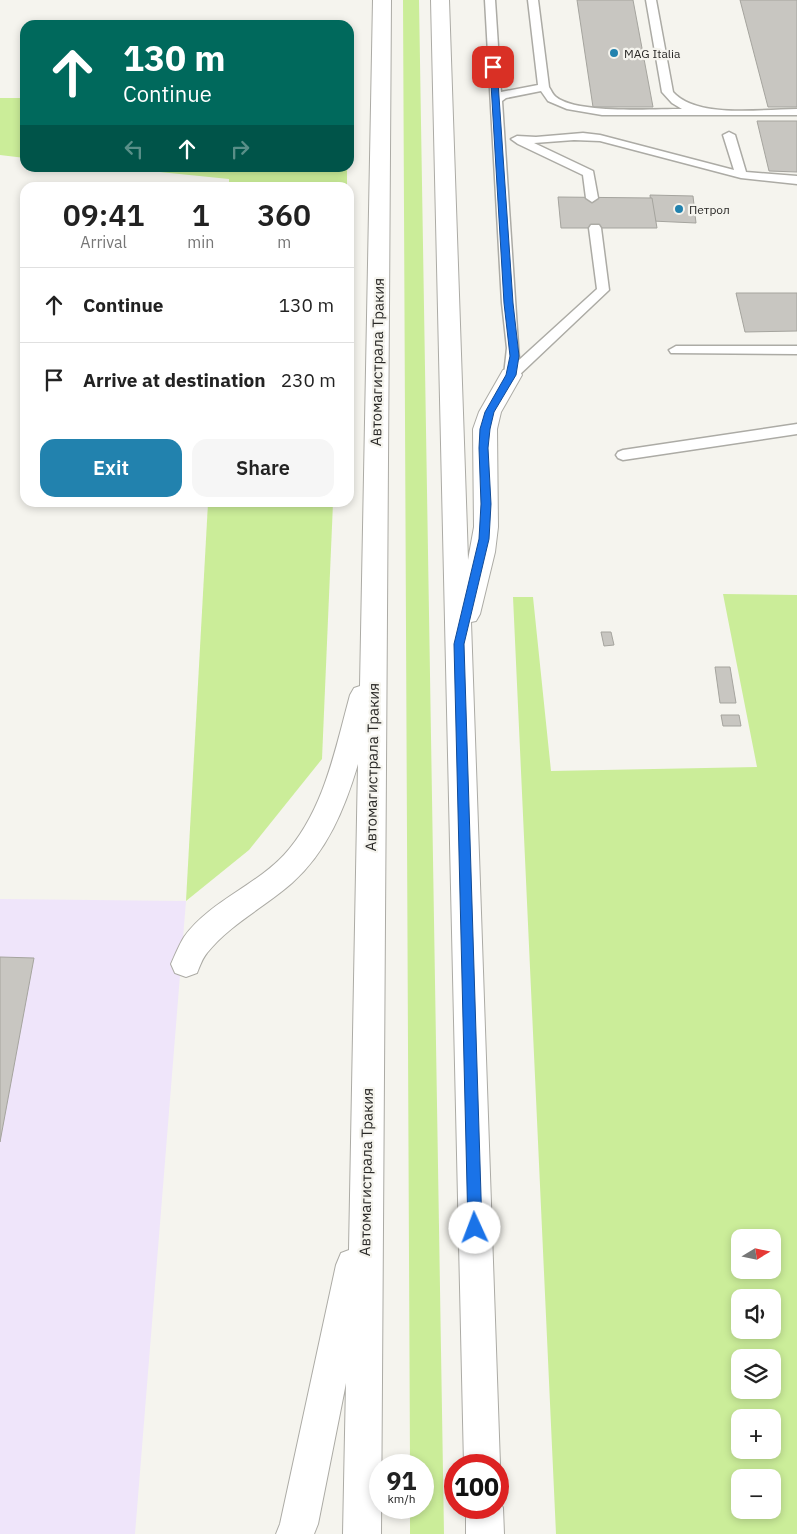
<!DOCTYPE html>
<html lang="en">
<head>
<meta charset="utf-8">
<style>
  body { margin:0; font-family:"IBM Plex Sans",sans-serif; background:#f6f6f6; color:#222; height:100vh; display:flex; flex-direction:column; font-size:19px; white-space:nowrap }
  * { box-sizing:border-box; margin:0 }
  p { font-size:16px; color:#767676 }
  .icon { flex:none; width:28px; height:28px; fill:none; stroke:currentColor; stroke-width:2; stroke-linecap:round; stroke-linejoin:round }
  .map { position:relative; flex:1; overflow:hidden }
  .side { position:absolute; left:20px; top:182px; width:334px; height:325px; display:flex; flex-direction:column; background:#fff; border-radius:15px; box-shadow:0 2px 8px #0003 }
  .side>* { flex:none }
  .top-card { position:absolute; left:20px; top:20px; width:334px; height:152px; border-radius:15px; box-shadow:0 2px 8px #0003; background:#00695c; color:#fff; overflow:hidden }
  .needle { width:32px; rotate:80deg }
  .fabs { position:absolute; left:731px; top:1229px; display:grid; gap:10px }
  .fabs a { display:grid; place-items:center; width:50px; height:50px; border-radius:10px; background:#fff; box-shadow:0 2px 8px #0003; font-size:25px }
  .speed { position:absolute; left:369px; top:1454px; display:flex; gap:10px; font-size:25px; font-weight:700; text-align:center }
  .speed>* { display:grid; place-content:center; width:65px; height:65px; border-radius:50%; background:#fff; box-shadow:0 2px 8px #0003; line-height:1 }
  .speed small { font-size:12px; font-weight:400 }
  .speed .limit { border:8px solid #d22; background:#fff; color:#111 }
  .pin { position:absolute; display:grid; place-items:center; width:42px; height:42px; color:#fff; margin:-21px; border-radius:10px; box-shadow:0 2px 8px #0006 }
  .me { position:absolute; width:55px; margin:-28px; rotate:358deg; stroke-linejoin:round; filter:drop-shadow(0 0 4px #0008) }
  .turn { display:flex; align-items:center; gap:18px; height:105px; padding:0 20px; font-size:22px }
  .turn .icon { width:65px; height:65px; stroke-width:2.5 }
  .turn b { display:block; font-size:35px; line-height:42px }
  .lanes { display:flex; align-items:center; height:48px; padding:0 20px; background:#0003; justify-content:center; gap:25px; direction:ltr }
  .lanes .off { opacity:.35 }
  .eta { display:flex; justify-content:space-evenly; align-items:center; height:85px; text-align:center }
  .eta b { font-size:30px; font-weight:600; line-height:35px }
  .primary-button { display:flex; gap:10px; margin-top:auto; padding:10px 20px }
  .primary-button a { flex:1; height:58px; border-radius:15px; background:#2282ae; color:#fff; font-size:20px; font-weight:600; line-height:58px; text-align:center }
  .primary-button a+a { background:#f6f6f6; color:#222 }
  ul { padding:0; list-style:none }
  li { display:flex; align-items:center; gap:15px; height:75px; padding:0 20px; border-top:1px solid #e0e0e0 }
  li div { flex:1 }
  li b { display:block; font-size:19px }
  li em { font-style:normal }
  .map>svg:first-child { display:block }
  .commercial { fill:#efe5fa }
  .green { fill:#cbed99; fill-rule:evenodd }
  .building { fill:#c8c6c1; stroke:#a5a49e }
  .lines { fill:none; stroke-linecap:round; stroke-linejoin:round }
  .lane-casing { stroke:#acaba5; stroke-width:3 }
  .highway-casing { stroke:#acaba5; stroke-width:2 }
  .lane { fill:#fff; fill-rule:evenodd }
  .highway { fill:#fff; fill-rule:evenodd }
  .route { fill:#1a73e8; stroke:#114b97 }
  .poi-dot { fill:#2282ae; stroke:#f5f4ee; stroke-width:2 }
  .labels { text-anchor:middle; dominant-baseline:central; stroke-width:4.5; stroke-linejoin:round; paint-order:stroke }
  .far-poi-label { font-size:12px; fill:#292826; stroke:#f5f4ee; text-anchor:start }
  .street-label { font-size:15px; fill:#292826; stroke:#f5f4ee }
</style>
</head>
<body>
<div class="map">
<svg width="797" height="1534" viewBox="0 0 797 1534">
  <rect width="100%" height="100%" fill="#f5f4ee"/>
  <!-- commercial -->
  <path class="commercial" d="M0,899L186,901L135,1534H0Z"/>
  <!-- green -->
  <g class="green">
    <path d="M403,0H419L444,1534H410V1508H422V1465H410Z"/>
    <path d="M0,98H25V158L0,155Z"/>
    <path d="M120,168H347V187H229V179Z"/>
    <path d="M208,503H333L322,759L249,850L186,901Z"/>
    <path d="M723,594L797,595V1534H556L513,597H533L551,771L757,767ZM740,1238H772V1270H740ZM740,1298H772V1330H740ZM740,1358H772V1390H740ZM740,1418H772V1450H740ZM740,1478H772V1510H740Z"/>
  </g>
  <!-- building -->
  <g class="building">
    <path d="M577,0H633L653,107H593Z"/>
    <path d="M740,0H797V107H768Z"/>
    <path d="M757,121H797V172L769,171Z"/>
    <path d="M650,195L693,196L696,223L652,221Z"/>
    <path d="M558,197L652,198L657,228H561Z"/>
    <path d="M736,293H797V331L745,332Z"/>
    <path d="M601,632H611L614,645L604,646Z"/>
    <path d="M715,667H730L736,703H720Z"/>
    <path d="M721,715H739L741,726H723Z"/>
    <path d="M0,957L34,958L0,1142Z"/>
  </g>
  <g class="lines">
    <defs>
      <g id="lane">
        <path d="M485,0H495L501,92L538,85L528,0H538L549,87C551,90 553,95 556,97C577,114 653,109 682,109L672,103L662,92L646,0H656L673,92C697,119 763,109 797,109V115H602L567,109L548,101L541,91L506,98L502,101L519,360L597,289L589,228L591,225H599L601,228L609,290L516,378L511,379L504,375L507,348L502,303Z"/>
        <path d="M729,132L735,135L746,172L797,176V184L741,178L600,141L574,140L534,143L593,171L598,198L592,202L586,198L583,175L518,144L511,139L517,136L536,137L583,133L600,135L734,170L723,135Z"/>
        <path d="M676,346H797V354L671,353L669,350Z"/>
        <path d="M797,424V434L623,460L618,458L616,455L618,452L623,450Z"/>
      </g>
      <g id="highway">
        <path d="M373,0H391L381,1534H343L346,1383L318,1524L314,1534H276L280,1524L336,1265L341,1253L349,1250L358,764C345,808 327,852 292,883C265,907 230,924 207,953C202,959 200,966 197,973L186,977L175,973L171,964C175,955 179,945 184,937C209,902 255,886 284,855C324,811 335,750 350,695L354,688L360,686Z"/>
        <path d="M431,0H449L468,560L474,527L473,429L479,412L503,370L511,368L519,370L522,375L501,412L497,429L498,527L495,552L480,614L476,621L471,622L500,1465L498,1472V1465H464Z"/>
        <path d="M498,1496L503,1508L504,1534H466V1508H498Z"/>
      </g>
    </defs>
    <!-- lane casing -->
    <use href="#lane" class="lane-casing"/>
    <!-- highway casing -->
    <use href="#highway" class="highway-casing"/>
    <!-- lane -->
    <use href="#lane" class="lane"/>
    <!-- highway -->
    <use href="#highway" class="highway"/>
  </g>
  <!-- route -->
  <path class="route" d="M493,65L497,67L513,303L519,356L516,375L494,412L490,429L488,448L491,504L489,539L464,644L482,1228L480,1233L475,1235L470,1233L468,1228L454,644L479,539L481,504L479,448L480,429L485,412L506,375L510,356L504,303L490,67Z"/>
  <!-- markers -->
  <g class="poi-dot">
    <circle cx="614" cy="53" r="5"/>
    <circle cx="679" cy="209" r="5"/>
  </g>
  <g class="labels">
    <!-- far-poi labels -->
    <g class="far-poi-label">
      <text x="624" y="53">MAG Italia</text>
      <text x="689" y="209">Петрол</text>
    </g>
    <!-- street labels -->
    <g class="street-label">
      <text transform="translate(377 362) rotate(-89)">Автомагистрала Тракия</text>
      <text transform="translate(372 767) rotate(-89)">Автомагистрала Тракия</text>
      <text transform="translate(366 1172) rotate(-89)">Автомагистрала Тракия</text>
    </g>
  </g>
</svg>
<div class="fabs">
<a><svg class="needle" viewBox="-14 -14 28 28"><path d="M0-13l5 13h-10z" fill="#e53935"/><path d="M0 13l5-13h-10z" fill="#767676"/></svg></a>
<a><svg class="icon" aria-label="sound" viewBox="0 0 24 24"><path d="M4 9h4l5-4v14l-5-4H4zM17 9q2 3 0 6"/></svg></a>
<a><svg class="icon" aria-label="layers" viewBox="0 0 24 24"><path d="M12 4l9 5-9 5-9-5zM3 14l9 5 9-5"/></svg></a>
<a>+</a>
<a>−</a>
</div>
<div class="speed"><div>91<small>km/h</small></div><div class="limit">100</div></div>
<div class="pin" style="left:493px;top:67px;background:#d93025"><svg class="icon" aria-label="arrive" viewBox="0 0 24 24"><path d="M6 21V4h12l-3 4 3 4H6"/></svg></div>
<svg class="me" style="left:475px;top:1228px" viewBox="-20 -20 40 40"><circle r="19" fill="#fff"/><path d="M0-13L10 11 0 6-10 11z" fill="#1a73e8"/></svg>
<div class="top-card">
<div class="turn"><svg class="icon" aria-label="ahead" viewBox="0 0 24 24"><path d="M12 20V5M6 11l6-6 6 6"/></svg><div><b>130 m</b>Continue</div></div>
<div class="lanes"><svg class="icon off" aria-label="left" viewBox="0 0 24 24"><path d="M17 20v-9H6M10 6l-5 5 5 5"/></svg><svg class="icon" aria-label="ahead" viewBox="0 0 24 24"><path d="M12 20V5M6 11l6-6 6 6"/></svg><svg class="icon off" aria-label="right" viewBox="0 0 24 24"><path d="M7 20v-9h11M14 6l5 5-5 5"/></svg></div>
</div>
<section class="side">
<div class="eta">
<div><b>09:41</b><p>Arrival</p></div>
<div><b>1</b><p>min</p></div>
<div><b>360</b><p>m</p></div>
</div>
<ul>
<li><svg class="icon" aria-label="ahead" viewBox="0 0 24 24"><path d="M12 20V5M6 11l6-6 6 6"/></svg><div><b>Continue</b></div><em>130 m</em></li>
<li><svg class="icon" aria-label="arrive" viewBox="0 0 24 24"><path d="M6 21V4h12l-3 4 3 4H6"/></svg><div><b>Arrive at destination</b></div><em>230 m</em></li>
</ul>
<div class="primary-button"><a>Exit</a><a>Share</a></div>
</section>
</div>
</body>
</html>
